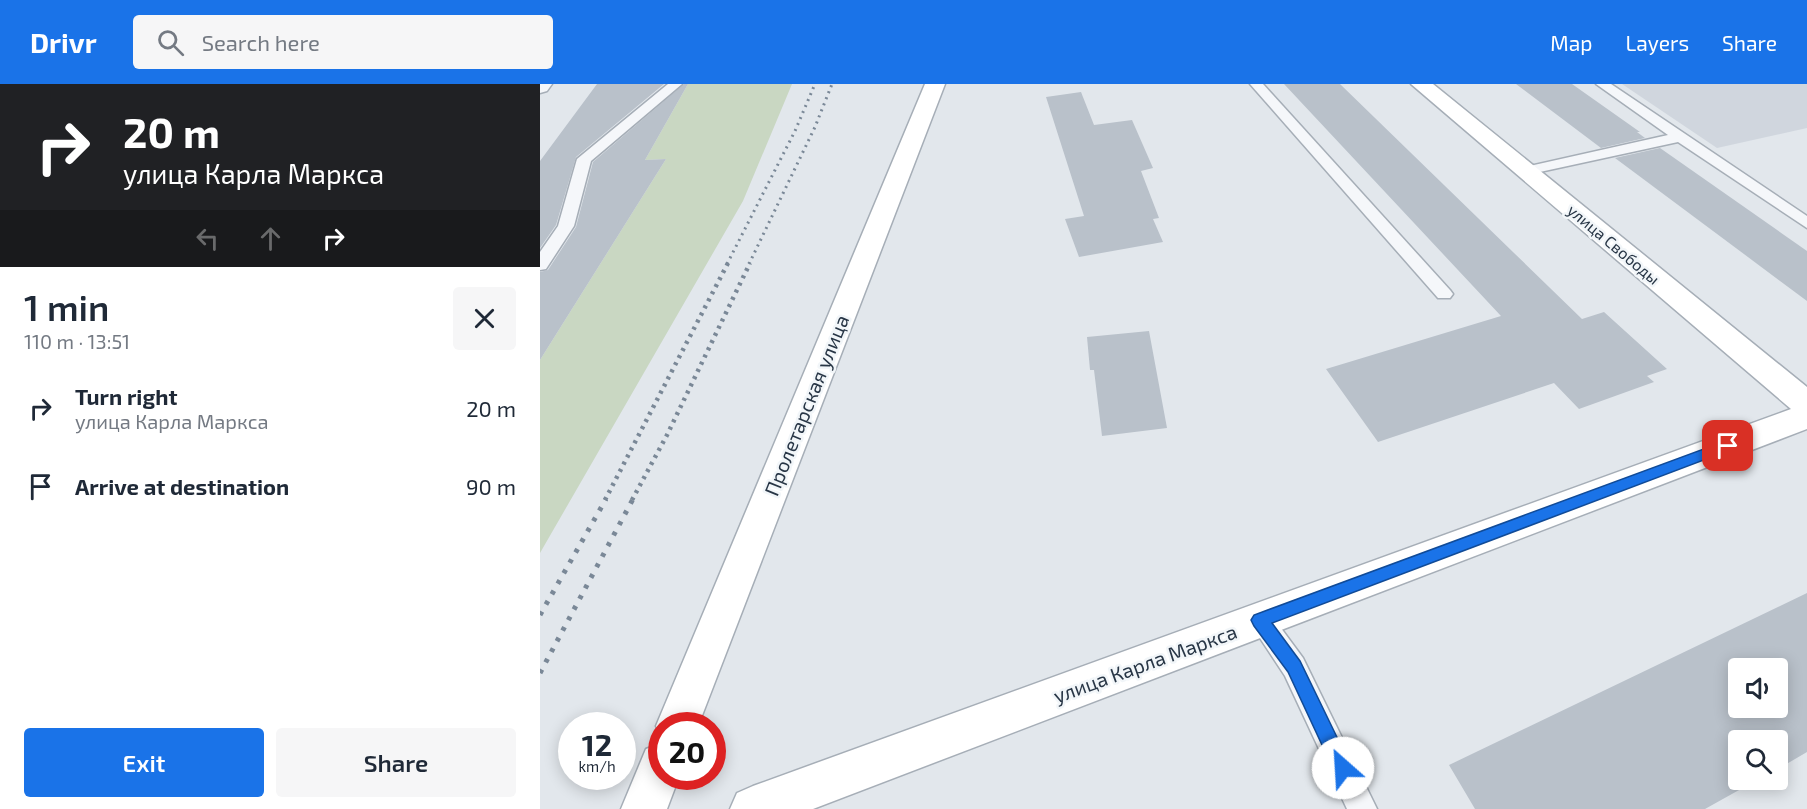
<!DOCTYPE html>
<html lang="en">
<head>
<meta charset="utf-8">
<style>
  body { margin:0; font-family:"Exo 2",sans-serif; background:#f6f6f7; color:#1f2937; height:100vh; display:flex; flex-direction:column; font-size:22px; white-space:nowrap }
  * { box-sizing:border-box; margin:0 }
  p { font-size:20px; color:#747a83 }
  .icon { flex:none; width:33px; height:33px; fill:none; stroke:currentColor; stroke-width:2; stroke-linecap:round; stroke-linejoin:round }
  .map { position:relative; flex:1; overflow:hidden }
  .drawer { display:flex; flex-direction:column; background:#fff; width:540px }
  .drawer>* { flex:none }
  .hud { background:#202124; color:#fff; overflow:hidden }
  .buttons { position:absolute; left:1188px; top:574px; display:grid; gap:12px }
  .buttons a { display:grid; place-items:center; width:60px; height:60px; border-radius:6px; background:#fff; box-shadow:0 3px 15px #0003; font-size:30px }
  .speed { position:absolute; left:18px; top:628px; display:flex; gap:12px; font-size:30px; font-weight:700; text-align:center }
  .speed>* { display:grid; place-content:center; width:78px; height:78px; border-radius:50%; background:#fff; box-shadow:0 3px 15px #0003; line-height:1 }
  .speed small { font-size:15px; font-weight:400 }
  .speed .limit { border:9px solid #d22; background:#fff; color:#111 }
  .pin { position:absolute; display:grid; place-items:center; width:51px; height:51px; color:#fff; margin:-26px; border-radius:12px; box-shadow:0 3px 9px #0006 }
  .me { position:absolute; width:66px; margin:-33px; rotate:334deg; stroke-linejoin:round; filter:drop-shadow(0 0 4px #0008) }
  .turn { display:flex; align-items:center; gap:21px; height:126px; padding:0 24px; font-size:27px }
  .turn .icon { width:78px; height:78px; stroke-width:2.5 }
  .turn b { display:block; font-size:42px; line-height:51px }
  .lanes { display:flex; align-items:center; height:57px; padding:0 24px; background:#0003; justify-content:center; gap:30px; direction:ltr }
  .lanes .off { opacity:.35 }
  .round { display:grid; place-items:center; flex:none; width:63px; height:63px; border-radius:6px; background:#f6f6f7 }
  .headline { display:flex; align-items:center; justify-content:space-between; height:102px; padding:0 24px }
  h1 { font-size:36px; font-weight:600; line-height:45px }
  .primary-button { display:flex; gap:12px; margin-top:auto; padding:12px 24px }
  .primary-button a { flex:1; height:69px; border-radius:6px; background:#1a73e8; color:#fff; font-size:24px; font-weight:600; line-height:69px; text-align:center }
  .primary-button a+a { background:#f6f6f7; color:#1f2937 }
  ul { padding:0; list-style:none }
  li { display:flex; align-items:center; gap:18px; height:78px; padding:0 24px }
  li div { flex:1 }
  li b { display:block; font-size:22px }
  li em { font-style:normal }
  header { display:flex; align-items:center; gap:36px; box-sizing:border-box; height:84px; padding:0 30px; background:#1a73e8; color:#fff }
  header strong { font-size:28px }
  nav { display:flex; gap:33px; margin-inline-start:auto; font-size:21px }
  .search { width:420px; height:54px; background:#f6f6f7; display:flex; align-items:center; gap:15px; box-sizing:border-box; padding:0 21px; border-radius:6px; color:#747a83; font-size:22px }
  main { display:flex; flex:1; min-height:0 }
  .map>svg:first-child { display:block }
  .built { fill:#d0d6de }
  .green { fill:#c9d7c2 }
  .building { fill:#b9c1ca; fill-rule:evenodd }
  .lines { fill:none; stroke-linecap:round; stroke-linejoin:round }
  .lane-casing { stroke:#a6aeb7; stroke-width:3 }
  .street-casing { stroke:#a6aeb7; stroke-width:3 }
  .secondary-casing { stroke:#a6aeb7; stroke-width:3 }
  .lane { fill:#f5f7fa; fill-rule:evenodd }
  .street { fill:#f5f7fa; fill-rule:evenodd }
  .secondary { fill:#fff; fill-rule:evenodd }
  .rail-far2 { stroke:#7a8897; stroke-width:3; stroke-dasharray:2 4.5; stroke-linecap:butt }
  .rail-far1 { stroke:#7a8897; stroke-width:4.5; stroke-dasharray:3 5; stroke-linecap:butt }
  .rail { stroke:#7a8897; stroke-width:5; stroke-dasharray:4 8; stroke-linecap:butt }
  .route { fill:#1a73e8; stroke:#114b97; stroke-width:1.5 }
  .labels { text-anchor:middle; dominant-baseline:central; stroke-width:5; stroke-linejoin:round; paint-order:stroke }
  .far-street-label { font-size:16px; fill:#283646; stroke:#f2f6f9 }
  .street-label { font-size:20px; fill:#283646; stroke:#f2f6f9 }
</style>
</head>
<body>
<header>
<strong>Drivr</strong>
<div class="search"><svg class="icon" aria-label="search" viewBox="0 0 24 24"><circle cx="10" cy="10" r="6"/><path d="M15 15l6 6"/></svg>Search here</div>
<nav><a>Map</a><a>Layers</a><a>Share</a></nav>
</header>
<main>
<section class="drawer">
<div class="hud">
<div class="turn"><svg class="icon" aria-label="right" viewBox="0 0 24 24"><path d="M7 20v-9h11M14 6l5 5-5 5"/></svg><div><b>20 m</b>улица Карла Маркса</div></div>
<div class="lanes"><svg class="icon off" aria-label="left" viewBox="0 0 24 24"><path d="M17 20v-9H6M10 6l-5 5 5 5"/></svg><svg class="icon off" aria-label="ahead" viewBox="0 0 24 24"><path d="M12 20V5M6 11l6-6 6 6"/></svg><svg class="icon" aria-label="right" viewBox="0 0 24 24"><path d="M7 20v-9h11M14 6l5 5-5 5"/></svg></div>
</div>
<div class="headline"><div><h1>1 min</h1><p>110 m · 13:51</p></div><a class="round"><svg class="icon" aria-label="close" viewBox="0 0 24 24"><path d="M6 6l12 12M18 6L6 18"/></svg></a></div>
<ul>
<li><svg class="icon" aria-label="right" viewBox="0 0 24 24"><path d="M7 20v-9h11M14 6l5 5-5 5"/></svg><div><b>Turn right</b><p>улица Карла Маркса</p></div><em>20 m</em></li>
<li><svg class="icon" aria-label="arrive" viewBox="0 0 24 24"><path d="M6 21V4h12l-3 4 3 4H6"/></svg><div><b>Arrive at destination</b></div><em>90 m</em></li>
</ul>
<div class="primary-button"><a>Exit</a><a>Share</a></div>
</section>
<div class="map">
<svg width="1267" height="725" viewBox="0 0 1267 725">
  <rect width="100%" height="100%" fill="#e2e7ec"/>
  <!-- built -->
  <path class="built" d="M1082,0H1267V44L1177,64Z"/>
  <!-- green -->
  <path class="green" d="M148,0H252L203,117L0,469V276L126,75L105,76Z"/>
  <!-- building -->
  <g class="building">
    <path d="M57,0H124L36,73L16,141L0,164V77Z"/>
    <path d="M144,0H148L105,76L126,75L0,276V188L8,186L36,143L53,78Z"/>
    <path d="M744,0H800L1042,235L1064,228L1127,285L1107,292L1114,298L1039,325L1014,299L838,358L786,285L961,232Z"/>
    <path d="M976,0H1032L1100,48H1097L1105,54L1061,64Z"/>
    <path d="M541,8L554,41L592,36L613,84L601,87L619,134L613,135L623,158L539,173L525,135L544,132L506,13Z"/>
    <path d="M1120,64L1267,167V217L1075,74Z"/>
    <path d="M609,247L627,344L562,352L554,286H550L547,253Z"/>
    <path d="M1267,509V668L1238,685V657H1198V696H1217L1165,725H935L909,681ZM1198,585H1238V624H1198Z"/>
  </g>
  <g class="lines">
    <defs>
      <g id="lane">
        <path d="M128,0H142L51,77L34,142L6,185L0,186V168L18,142L37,75Z"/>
        <path d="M710,0H723L910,206L913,210L910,214H898Z"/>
        <path d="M1056,0H1071L1267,132V144L1138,58L986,91L981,90L979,87L981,84L1128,51Z"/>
        <path d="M720,524L729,528L763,574L837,725H807L745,592L708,536L711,528Z"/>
      </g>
      <path id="street" d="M0,0H12L7,7L0,9Z"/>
      <g id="secondary">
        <path d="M385,0H405L158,642H122V656L116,642Z"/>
        <path d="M871,0H893L1267,303V345L273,725H190L197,709L213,702L1251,325Z"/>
        <path d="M122,659V693H139L127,725H81L106,665Z"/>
      </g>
    </defs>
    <!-- lane casing -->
    <use href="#lane" class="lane-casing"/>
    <!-- street casing -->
    <use href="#street" class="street-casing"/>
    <!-- secondary casing -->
    <use href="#secondary" class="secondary-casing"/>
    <!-- lane -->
    <use href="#lane" class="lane"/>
    <!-- street -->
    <use href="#street" class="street"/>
    <!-- secondary -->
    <use href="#secondary" class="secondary"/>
    <!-- rail-far2 -->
    <g class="rail-far2">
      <path d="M187,180L255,47L275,0"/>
      <path d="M209,180L275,43L292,0"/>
    </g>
    <!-- rail-far1 -->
    <g class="rail-far1">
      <path d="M65,416L188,179"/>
      <path d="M92,416L127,351L210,179"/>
    </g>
    <!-- rail -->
    <g class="rail">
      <path d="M0,531L66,415"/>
      <path d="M0,589L93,415"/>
    </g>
  </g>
  <!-- route -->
  <path class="route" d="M1188,356L1195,362L1193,365L732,539L760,577L809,678L812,684L809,691L803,693L796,691L748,588L714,542L711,536L714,531Z"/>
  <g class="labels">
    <!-- far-street labels -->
    <g class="far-street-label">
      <text transform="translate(1074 160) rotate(40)">улица Свободы</text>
    </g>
    <!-- street labels -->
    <g class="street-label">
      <text transform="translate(266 321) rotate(-68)">Пролетарская улица</text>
      <text transform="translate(605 579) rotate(-20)">улица Карла Маркса</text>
    </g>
  </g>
</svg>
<div class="buttons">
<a><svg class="icon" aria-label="sound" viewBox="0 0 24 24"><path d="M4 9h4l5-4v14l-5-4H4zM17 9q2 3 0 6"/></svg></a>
<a><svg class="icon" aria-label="search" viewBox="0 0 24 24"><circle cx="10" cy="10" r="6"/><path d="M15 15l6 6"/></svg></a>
</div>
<div class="speed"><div>12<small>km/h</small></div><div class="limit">20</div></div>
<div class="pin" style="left:1188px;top:362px;background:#d93025"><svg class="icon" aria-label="arrive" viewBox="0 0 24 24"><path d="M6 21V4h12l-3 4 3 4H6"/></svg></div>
<svg class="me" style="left:803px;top:684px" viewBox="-20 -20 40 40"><circle r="19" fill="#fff"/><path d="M0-13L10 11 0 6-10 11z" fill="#1a73e8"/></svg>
</div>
</main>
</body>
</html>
